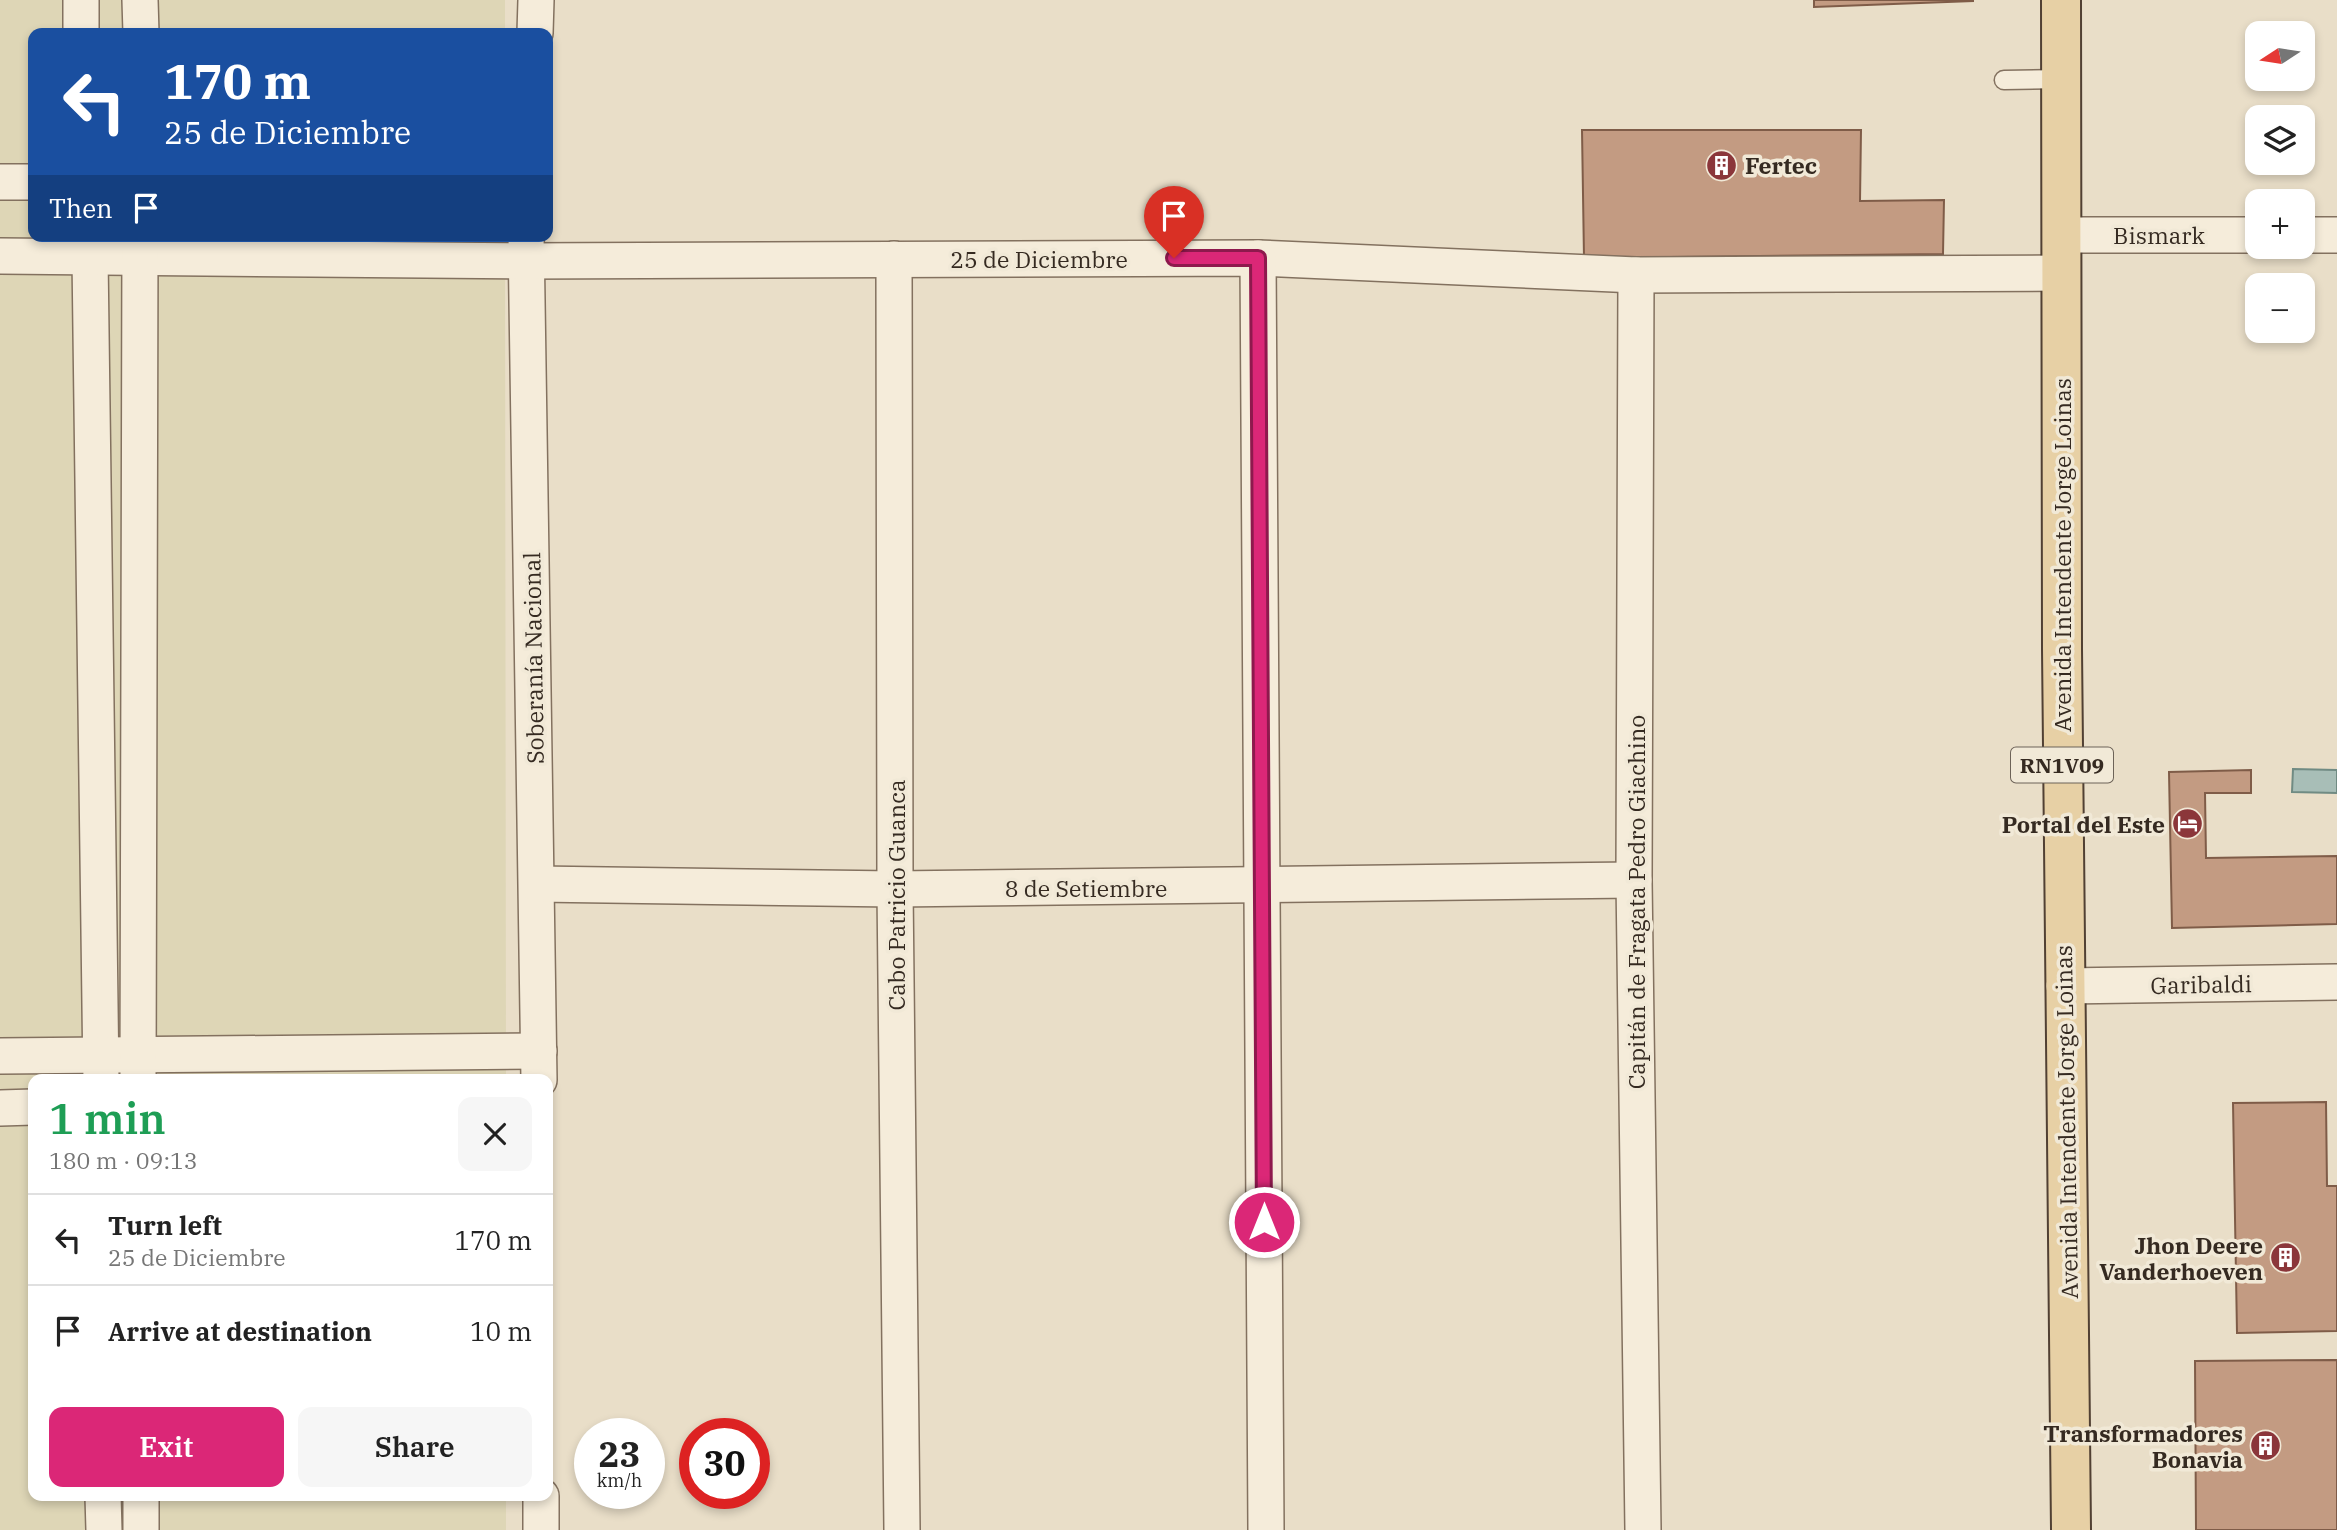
<!DOCTYPE html>
<html lang="en">
<head>
<meta charset="utf-8">
<style>
  body { margin:0; font-family:"IBM Plex Serif",serif; background:#f6f6f6; color:#222; height:100vh; display:flex; flex-direction:column; font-size:26px; white-space:nowrap }
  * { box-sizing:border-box; margin:0 }
  p { font-size:23px; color:#767676 }
  .icon { flex:none; width:38px; height:38px; fill:none; stroke:currentColor; stroke-width:2; stroke-linecap:round; stroke-linejoin:round }
  .map { position:relative; flex:1; overflow:hidden }
  .panel { position:absolute; left:28px; top:1074px; width:525px; height:427px; display:flex; flex-direction:column; background:#fff; border-radius:14px; box-shadow:0 4px 10px #0003 }
  .panel>* { flex:none }
  .guide { position:absolute; left:28px; top:28px; width:525px; height:214px; border-radius:14px; box-shadow:0 4px 10px #0003; background:#1a4fa0; color:#fff; overflow:hidden }
  .needle { width:46px; rotate:258deg }
  .controls { position:absolute; left:2245px; top:21px; display:grid; gap:14px }
  .controls a { display:grid; place-items:center; width:70px; height:70px; border-radius:14px; background:#fff; box-shadow:0 4px 10px #0003; font-size:35px }
  .speed { position:absolute; left:574px; top:1418px; display:flex; gap:14px; font-size:35px; font-weight:700; text-align:center }
  .speed>* { display:grid; place-content:center; width:91px; height:91px; border-radius:50%; background:#fff; box-shadow:0 4px 10px #0003; line-height:1 }
  .speed small { font-size:18px; font-weight:400 }
  .speed .limit { border:10px solid #d22; background:#fff; color:#111 }
  .pin { position:absolute; display:grid; place-items:center; width:60px; height:60px; color:#fff; margin:-72px -30px; border-radius:50% 50% 50% 0; rotate:-45deg; box-shadow:0 0 7px #0007 }
  .pin .icon { rotate:45deg }
  .me { position:absolute; width:77px; margin:-38px; rotate:0deg; stroke-linejoin:round; filter:drop-shadow(0 0 5px #0008) }
  .turn { display:flex; align-items:center; gap:24px; height:147px; padding:0 21px; font-size:32px }
  .turn .icon { width:91px; height:91px; stroke-width:2.5 }
  .turn b { display:block; font-size:49px; line-height:60px }
  .then { display:flex; align-items:center; height:66px; padding:0 21px; background:#0003; gap:14px; font-size:26px }
  .round { display:grid; place-items:center; flex:none; width:74px; height:74px; border-radius:14px; background:#f6f6f6 }
  .headline { display:flex; align-items:center; justify-content:space-between; height:119px; padding:0 21px }
  h1 { font-size:42px; font-weight:600; line-height:52px; color:#1e9e55 }
  .primary-button { display:flex; gap:14px; margin-top:auto; padding:14px 21px }
  .primary-button a { flex:1; height:80px; border-radius:14px; background:#db2777; color:#fff; font-size:28px; font-weight:600; line-height:80px; text-align:center }
  .primary-button a+a { background:#f6f6f6; color:#222 }
  ul { padding:0; list-style:none }
  li { display:flex; align-items:center; gap:21px; height:91px; padding:0 21px; border-top:2px solid #e0e0e0 }
  li div { flex:1 }
  li b { display:block; font-size:26px }
  li em { font-style:normal }
  .map>svg:first-child { display:block }
  .farmland { fill:#ded6b6 }
  .water { fill:#a8beb7; stroke:#708b83; stroke-width:2 }
  .building { fill:#c39b82; stroke:#7f5c48; stroke-width:2 }
  .lines { fill:none; stroke-linecap:round; stroke-linejoin:round }
  .lane-casing { stroke:#83715f; stroke-width:21 }
  .street-casing { stroke:#83715f; stroke-width:38 }
  .primary-casing { stroke:#514033; stroke-width:42 }
  .lane { stroke:#f5ecda; stroke-width:18 }
  .street { stroke:#f5ecda; stroke-width:35 }
  .primary { stroke:#e7d0a5; stroke-width:38 }
  .route-casing { stroke:#8e194d; stroke-width:18 }
  .route { stroke:#db2777; stroke-width:12 }
  .labels { text-anchor:middle; dominant-baseline:central; stroke-width:7; stroke-linejoin:round; paint-order:stroke }
  .shield { fill:#f1e9d7; stroke:#6d6358; stroke-width:2 }
  .shield-label { font-size:21px; font-weight:bold; fill:#352a21 }
  .poi-label { font-size:23px; font-weight:bold; fill:#352a21; stroke:#f1e9d7; text-anchor:end }
  .street-label { font-size:23px; fill:#352a21; stroke:#f1e9d7 }
</style>
</head>
<body>
<div class="map">
<svg width="2337" height="1530" viewBox="0 0 2337 1530">
  <rect width="100%" height="100%" fill="#e9dec8"/>
  <!-- farmland -->
  <path class="farmland" d="M0,0H505V33H33V236H505L506,1080H33V1496H506V1530H0Z"/>
  <!-- water -->
  <path class="water" d="M2293,769L2337,770V793L2292,792Z"/>
  <!-- building -->
  <g class="building">
    <path d="M1814,0H1973V1L1814,7Z"/>
    <path d="M1582,130H1861L1860,201L1944,200L1943,254L1584,258Z"/>
    <path d="M2251,770V793H2205L2206,858L2337,856V924L2172,928L2169,772Z"/>
    <path d="M2326,1102L2327,1186H2337V1331L2237,1333L2233,1103Z"/>
    <path d="M2337,1360V1530H2196L2195,1361Z"/>
  </g>
  <g class="lines">
    <defs>
      <path id="lane" d="M2004,80L2062,79"/>
      <g id="street">
        <path d="M81,0V33"/>
        <path d="M140,0L141,33"/>
        <path d="M535,33L536,0"/>
        <path d="M0,182H33"/>
        <path d="M2061,235H2258"/>
        <path d="M2303,235H2337"/>
        <path d="M88,236L90,257L101,1080"/>
        <path d="M526,236L539,1080"/>
        <path d="M0,256L525,261L1258,258L1636,275L2061,273"/>
        <path d="M1258,258L1266,1530"/>
        <path d="M894,259L895,889L902,1530"/>
        <path d="M1636,275L1634,880L1643,1530"/>
        <path d="M537,884L895,889L1634,880"/>
        <path d="M2064,986L2337,982"/>
        <path d="M0,1056L539,1051"/>
        <path d="M138,1080L140,236"/>
        <path d="M0,1108L33,1107"/>
        <path d="M103,1496L104,1530"/>
        <path d="M141,1496V1530"/>
        <path d="M541,1496V1530"/>
      </g>
      <path id="primary" d="M2061,0L2062,649L2071,1530"/>
    </defs>
    <!-- lane casing -->
    <use href="#lane" class="lane-casing"/>
    <!-- street casing -->
    <use href="#street" class="street-casing"/>
    <!-- primary casing -->
    <use href="#primary" class="primary-casing"/>
    <!-- lane -->
    <use href="#lane" class="lane"/>
    <!-- street -->
    <use href="#street" class="street"/>
    <!-- primary -->
    <use href="#primary" class="primary"/>
  </g>
  <g class="lines">
    <defs>
      <path id="route" d="M1174,258H1258L1264,1222"/>
    </defs>
    <!-- route casing -->
    <use href="#route" class="route-casing"/>
    <!-- route -->
    <use href="#route" class="route"/>
  </g>
  <!-- icons -->
  <defs>
    <symbol id="building-disc" viewBox="-11 -11 22 22"><circle r="9.5" fill="#8b363a" stroke="#f1e9d7"/><path d="M-4-6H4V6H1V3H-1V6H-4ZM-2.5-4.3h1.7v1.8h-1.7ZM.8-4.3h1.7v1.8H.8ZM-2.5-1h1.7V.8h-1.7ZM.8-1h1.7V.8H.8Z" fill="#fff"/></symbol>
    <symbol id="hotel-disc" viewBox="-11 -11 22 22"><circle r="9.5" fill="#8b363a" stroke="#f1e9d7"/><path d="M-6-4.5h1.5V1H6V5H4.5V3h-9V5H-6ZM-4 0a1.8 1.8 0 1 1 3.6 0ZM.5 0V-2.5h3Q6-2.5 6 0Z" fill="#fff"/></symbol>
  </defs>
  <g fill-rule="evenodd">
    <use href="#building-disc" x="1704" y="148" width="35" height="35"/>
    <use href="#hotel-disc" x="2170" y="806" width="35" height="35"/>
    <use href="#building-disc" x="2268" y="1240" width="35" height="35"/>
    <use href="#building-disc" x="2248" y="1428" width="35" height="35"/>
  </g>
  <g class="labels">
    <!-- shield labels -->
    <rect class="shield" x="2011" y="747.5" width="102" height="35" rx="5"/>
    <g class="shield-label">
      <text x="2062" y="765">RN1V09</text>
    </g>
    <!-- poi labels -->
    <g class="poi-label">
      <text x="1745" y="165" text-anchor="start">Fertec</text>
      <text x="2165" y="824">Portal del Este</text>
      <text x="2263" y="1245">Jhon Deere<tspan x="2263" dy="26">Vanderhoeven</tspan></text>
      <text x="2243" y="1433">Transformadores<tspan x="2243" dy="26">Bonavia</tspan></text>
    </g>
    <!-- street labels -->
    <g class="street-label">
      <text x="2159" y="235">Bismark</text>
      <text x="1039" y="259">25 de Diciembre</text>
      <text transform="translate(2062 555) rotate(-90)">Avenida Intendente Jorge Loinas</text>
      <text transform="translate(533 658) rotate(-91)">Soberanía Nacional</text>
      <text x="1086" y="888">8 de Setiembre</text>
      <text transform="translate(896 895) rotate(-90)">Cabo Patricio Guanca</text>
      <text transform="translate(1636 902) rotate(-90)">Capitán de Fragata Pedro Giachino</text>
      <text transform="translate(2201 984) rotate(-1)">Garibaldi</text>
      <text transform="translate(2066 1122) rotate(-91)">Avenida Intendente Jorge Loinas</text>
    </g>
  </g>
</svg>
<div class="controls">
<a><svg class="needle" viewBox="-14 -14 28 28"><path d="M0-13l5 13h-10z" fill="#e53935"/><path d="M0 13l5-13h-10z" fill="#767676"/></svg></a>
<a><svg class="icon" aria-label="layers" viewBox="0 0 24 24"><path d="M12 4l9 5-9 5-9-5zM3 14l9 5 9-5"/></svg></a>
<a>+</a>
<a>−</a>
</div>
<div class="speed"><div>23<small>km/h</small></div><div class="limit">30</div></div>
<div class="pin" style="left:1174px;top:258px;background:#d93025"><svg class="icon" aria-label="arrive" viewBox="0 0 24 24"><path d="M6 21V4h12l-3 4 3 4H6"/></svg></div>
<svg class="me" style="left:1264px;top:1222px" viewBox="-20 -20 40 40"><circle r="17" fill="#db2777" stroke="#fff" stroke-width="3"/><path d="M0-11L8 9 0 5-8 9z" fill="#fff"/></svg>
<div class="guide">
<div class="turn"><svg class="icon" aria-label="left" viewBox="0 0 24 24"><path d="M17 20v-9H6M10 6l-5 5 5 5"/></svg><div><b>170 m</b>25 de Diciembre</div></div>
<div class="then">Then<svg class="icon" aria-label="arrive" viewBox="0 0 24 24"><path d="M6 21V4h12l-3 4 3 4H6"/></svg></div>
</div>
<section class="panel">
<div class="headline"><div><h1>1 min</h1><p>180 m · 09:13</p></div><a class="round"><svg class="icon" aria-label="close" viewBox="0 0 24 24"><path d="M6 6l12 12M18 6L6 18"/></svg></a></div>
<ul>
<li><svg class="icon" aria-label="left" viewBox="0 0 24 24"><path d="M17 20v-9H6M10 6l-5 5 5 5"/></svg><div><b>Turn left</b><p>25 de Diciembre</p></div><em>170 m</em></li>
<li><svg class="icon" aria-label="arrive" viewBox="0 0 24 24"><path d="M6 21V4h12l-3 4 3 4H6"/></svg><div><b>Arrive at destination</b></div><em>10 m</em></li>
</ul>
<div class="primary-button"><a>Exit</a><a>Share</a></div>
</section>
</div>
</body>
</html>
